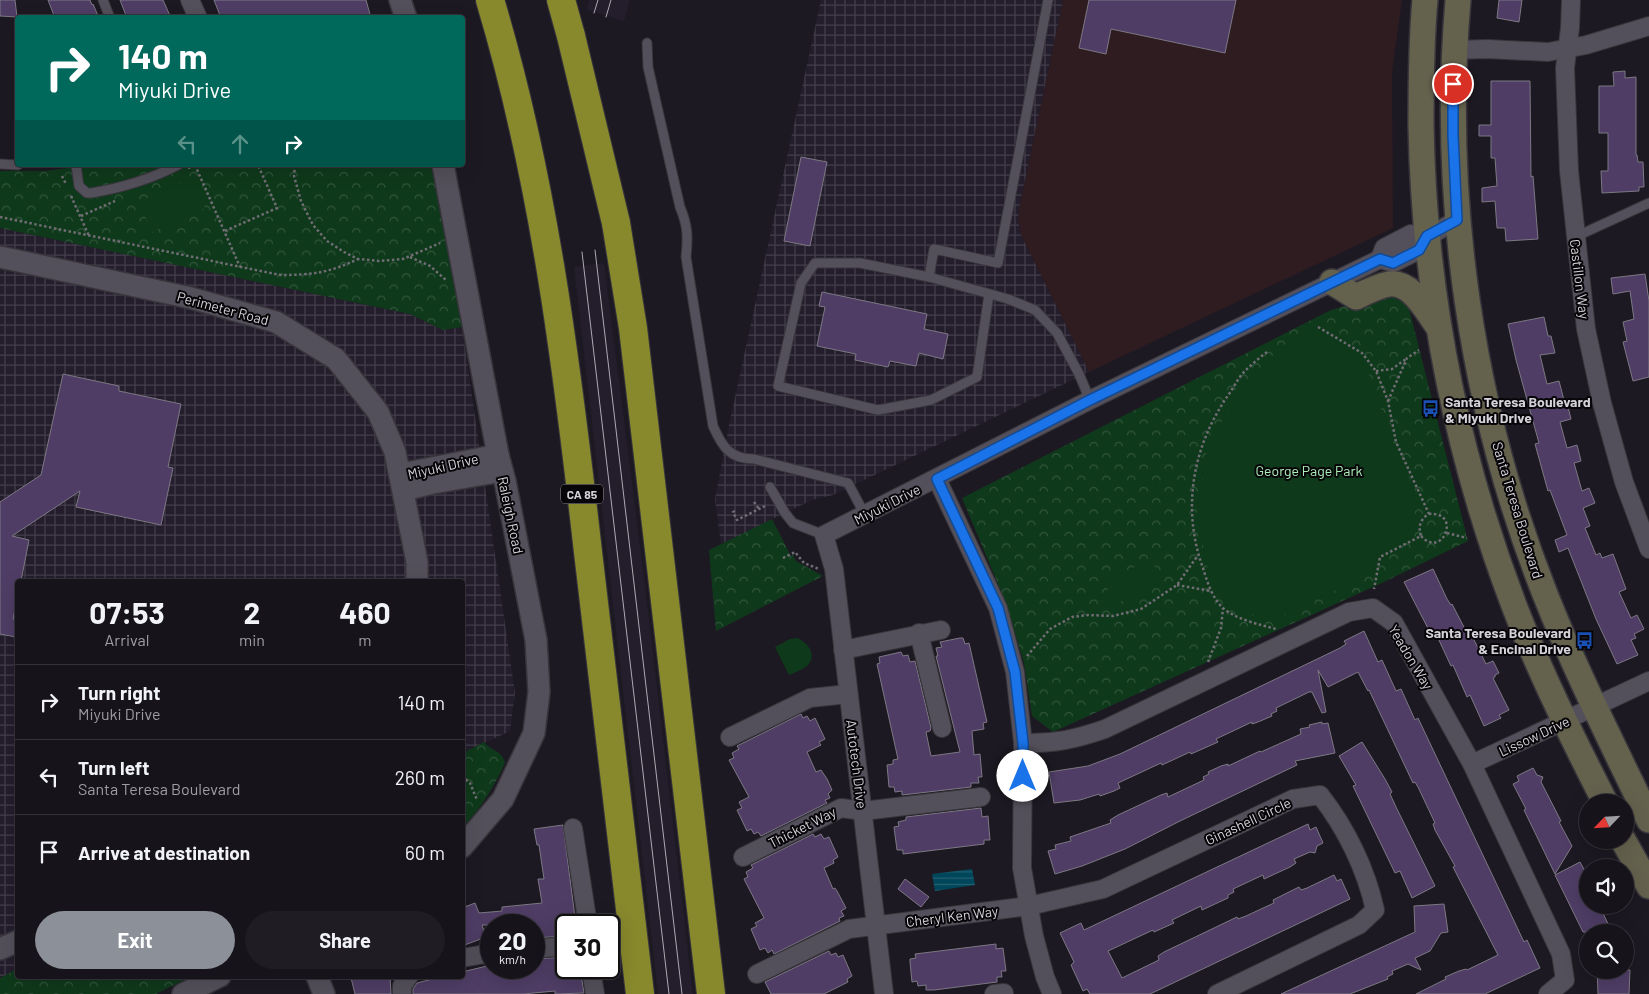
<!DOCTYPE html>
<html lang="en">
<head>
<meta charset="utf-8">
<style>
  body { margin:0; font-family:Barlow,sans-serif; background:#1f1c23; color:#f1f3f6; height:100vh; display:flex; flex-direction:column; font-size:19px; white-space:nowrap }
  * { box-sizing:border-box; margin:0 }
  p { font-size:16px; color:#9e9ea2 }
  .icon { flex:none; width:28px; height:28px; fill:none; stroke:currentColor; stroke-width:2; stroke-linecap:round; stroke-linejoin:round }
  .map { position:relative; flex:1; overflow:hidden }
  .drawer { position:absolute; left:15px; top:579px; width:450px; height:400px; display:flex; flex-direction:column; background:#16131a; border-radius:5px; box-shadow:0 5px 20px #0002,0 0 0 1px #353239 }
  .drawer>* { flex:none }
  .hud { position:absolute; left:15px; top:15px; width:450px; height:152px; border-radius:5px; box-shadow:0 5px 20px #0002,0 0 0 1px #353239; background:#00695c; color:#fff; overflow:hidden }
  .needle { width:32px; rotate:245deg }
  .fabs { position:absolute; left:1579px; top:794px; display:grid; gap:10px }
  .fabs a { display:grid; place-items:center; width:55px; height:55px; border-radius:50%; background:#16131a; box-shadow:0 5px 20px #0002,0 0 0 1px #353239; font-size:25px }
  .speed { position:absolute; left:480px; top:914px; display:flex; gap:10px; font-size:25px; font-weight:700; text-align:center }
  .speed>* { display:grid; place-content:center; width:65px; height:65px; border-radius:50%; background:#16131a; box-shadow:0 5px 20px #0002,0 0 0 1px #353239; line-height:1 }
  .speed small { font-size:12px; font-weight:400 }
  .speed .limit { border:2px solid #111; border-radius:8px; background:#fff; color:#111 }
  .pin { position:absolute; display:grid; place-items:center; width:42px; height:42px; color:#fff; margin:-21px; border:2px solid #fff; border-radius:50%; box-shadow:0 1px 5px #0007 }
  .me { position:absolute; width:55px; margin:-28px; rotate:0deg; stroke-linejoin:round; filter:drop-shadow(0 0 4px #0008) }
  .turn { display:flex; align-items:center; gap:18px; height:105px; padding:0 20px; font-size:22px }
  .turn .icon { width:65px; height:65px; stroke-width:2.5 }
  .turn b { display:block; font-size:35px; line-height:42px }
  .lanes { display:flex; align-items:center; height:48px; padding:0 20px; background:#0003; justify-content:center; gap:25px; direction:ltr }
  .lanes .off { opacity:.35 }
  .eta { display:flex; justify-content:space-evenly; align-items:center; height:85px; text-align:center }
  .eta b { font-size:30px; font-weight:700; line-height:35px }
  .action { display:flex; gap:10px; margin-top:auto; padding:10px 20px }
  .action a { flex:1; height:58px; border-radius:30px; background:#8c9099; color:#fff; font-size:20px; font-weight:700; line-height:58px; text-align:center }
  .action a+a { background:#1f1c23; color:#f1f3f6 }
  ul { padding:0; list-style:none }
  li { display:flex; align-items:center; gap:15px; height:75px; padding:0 20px; border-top:1px solid #353239 }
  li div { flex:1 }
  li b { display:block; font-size:19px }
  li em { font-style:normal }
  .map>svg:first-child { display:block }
  .commercial { fill:#2e1c21 }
  .industrial { fill:url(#industrial-grid) }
  .built { fill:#241d2c }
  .park { fill:url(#park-crowns) }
  .garden { fill:#0f391b }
  .water { fill:url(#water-rules) }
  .building { fill:#4f3d65; stroke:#7d7884 }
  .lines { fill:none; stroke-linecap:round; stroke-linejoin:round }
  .service-casing { stroke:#38363c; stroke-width:11 }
  .minor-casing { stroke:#38363c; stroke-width:20 }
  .tertiary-casing { stroke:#38363c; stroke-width:24 }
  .secondary-casing { stroke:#38363c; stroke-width:28 }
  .motorway-casing { stroke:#38363c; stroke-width:30 }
  .path { stroke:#716d75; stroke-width:2.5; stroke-dasharray:2.5 2.5; stroke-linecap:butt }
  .service { stroke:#54505b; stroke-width:9 }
  .minor { stroke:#54505b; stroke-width:18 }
  .tertiary { stroke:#54505b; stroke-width:21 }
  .secondary { stroke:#64614d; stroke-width:25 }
  .motorway { stroke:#88882c; stroke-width:28 }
  .tram { stroke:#aeaab2; stroke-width:1 }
  .motorway-bridge-casing { stroke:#38363c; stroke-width:30; stroke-linecap:butt }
  .motorway-bridge { stroke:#88882c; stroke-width:28 }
  .route-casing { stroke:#114b97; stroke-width:12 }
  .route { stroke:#1a73e8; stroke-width:9 }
  .labels { text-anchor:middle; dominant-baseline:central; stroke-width:4; stroke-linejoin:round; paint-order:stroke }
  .shield { fill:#070508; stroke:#97949a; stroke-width:1 }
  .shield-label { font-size:12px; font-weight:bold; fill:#d5d2d9 }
  .street-label { font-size:14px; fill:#d5d2d9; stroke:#070508 }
  .poi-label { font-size:14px; font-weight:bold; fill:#d5d2d9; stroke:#070508; text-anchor:start }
  .park-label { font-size:14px; fill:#adf0ba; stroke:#070508 }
</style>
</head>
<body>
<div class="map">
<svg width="1649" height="994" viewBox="0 0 1649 994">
  <defs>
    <pattern id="industrial-grid" width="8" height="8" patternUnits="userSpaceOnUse" patternTransform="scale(1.25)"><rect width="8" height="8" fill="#241d2c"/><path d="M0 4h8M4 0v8" fill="none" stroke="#433d4a"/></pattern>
    <pattern id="park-crowns" width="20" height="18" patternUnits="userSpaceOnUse" patternTransform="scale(1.25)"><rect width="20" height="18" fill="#0f391b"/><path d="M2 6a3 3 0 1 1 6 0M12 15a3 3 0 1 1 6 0" fill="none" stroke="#31553c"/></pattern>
    <pattern id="water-rules" width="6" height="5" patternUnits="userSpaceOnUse" patternTransform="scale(1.25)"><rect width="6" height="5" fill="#00465a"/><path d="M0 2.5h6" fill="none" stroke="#246071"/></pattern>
  </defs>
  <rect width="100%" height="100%" fill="#1d1922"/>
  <!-- commercial -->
  <path class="commercial" d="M1063,0H1402L1392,72L1393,228L1089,372L1021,235L1018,220L1019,209Z"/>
  <!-- industrial -->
  <g class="industrial">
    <path d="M821,0H1063L1019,208L1018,220L1021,235L1089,372L833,495L812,500L721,544L715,499L729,425Z"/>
    <path d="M0,228L410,314L443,330L462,327L515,693L510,731L463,753L462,581H18V969L0,978Z"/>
  </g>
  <!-- built -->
  <g class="built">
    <path d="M589,0H630L624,21L587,10Z"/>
    <path d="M604,263L645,585L693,994H658L574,267Z"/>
  </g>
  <!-- park -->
  <g class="park">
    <path d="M89,165H431L462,327L443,330L410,314L0,228V171H45Z"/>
    <path d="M1404,289L1468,541L1384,582L1053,732L1032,716L1024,663L1006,603L962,498L1331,310Z"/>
    <path d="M772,519L791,556L793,555L796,561L823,576L716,631L709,550Z"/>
    <path d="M484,742C491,751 502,750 505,763C494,787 481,808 463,827V753Z"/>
    <path d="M17,969L18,976H192L156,994H0V978Z"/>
  </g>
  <!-- garden -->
  <g class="garden">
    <path d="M192,178L205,208L152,232L139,202Z"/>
    <path d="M1317,326L1366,366L1394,445L1419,499L1405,541L1377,554L1374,572L1271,621L1226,604L1208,570L1197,513L1207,449L1239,389L1281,347Z"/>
    <path d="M1151,559L1162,581L1115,604L1104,582Z"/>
    <path d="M797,638C808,642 818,656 807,666C802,670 794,673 789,675L775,647L790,639Z"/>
  </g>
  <!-- water -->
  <path class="water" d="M972,869L975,885L935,891L932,874Z"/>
  <!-- building -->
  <g class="building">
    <path d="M0,0H15L17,17L0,16Z"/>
    <path d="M48,0H90L92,5L93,4L99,18H55Z"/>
    <path d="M120,0H163L171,18H127Z"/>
    <path d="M214,0H366L371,18H221Z"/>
    <path d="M1089,0H1236L1225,53L1111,29L1106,54L1079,48Z"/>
    <path d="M1499,0H1522L1519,22L1497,18Z"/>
    <path d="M1625,71V78L1636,77V155H1637L1638,162H1643L1644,187H1639V191L1602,193L1601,171H1608V133H1599V86H1614L1613,72Z"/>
    <path d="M1491,81H1530L1531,177L1533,176L1538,239L1506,241L1505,228H1497L1495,201L1482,202V188L1497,186L1495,158H1491V136H1479V125H1491Z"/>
    <path d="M801,157L827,162L810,246L784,241Z"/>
    <path d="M1645,274L1649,301V377L1633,381L1623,342L1627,341L1623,322L1634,319L1630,291L1613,294L1611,278Z"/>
    <path d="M822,292L927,314L924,329L948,334L943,359L919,353L916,366L890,361L888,367L855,360L856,354L817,346L825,307L819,306Z"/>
    <path d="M1544,317L1548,336H1551L1555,353L1540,355L1547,384L1559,381L1565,404L1567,403L1571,419L1560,422L1567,448L1577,445L1581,461L1574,463L1582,491L1589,488L1595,503L1583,508L1590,526L1585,528L1596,555L1600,553L1602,558L1613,554L1626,589L1619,592L1631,618L1637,615L1644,629L1634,634L1636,638L1631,640L1638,655L1617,664L1596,619L1568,548L1559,552L1555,540L1567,535L1550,490L1548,491L1535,444L1539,443L1516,360L1508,324Z"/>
    <path d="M63,374L119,386V391L181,404L168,467L173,468L161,525L76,507L80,491L12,536L29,540L21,581H18V596L13,619L18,620L16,637L0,634V502L41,475Z"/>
    <path d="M1433,569L1447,599L1451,605L1452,604L1467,633L1470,632L1486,664L1493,661L1499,673L1495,675V677L1493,678L1509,710L1499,715L1501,718L1484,726L1470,695L1467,697L1453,665L1451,666L1437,636L1433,638L1404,582Z"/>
    <path d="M1364,631L1378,662L1382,660L1396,691L1401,689L1415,720L1418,718L1524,942L1527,940L1540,968L1485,994H1416L1446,979L1445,977L1459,971L1466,969L1467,970L1498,955L1453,867L1455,866L1435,830L1433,824L1435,823L1418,787L1415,782L1413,783L1369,690L1368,691L1358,672L1328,687L1318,670L1326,712L1322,713L1312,692H1309L1276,708L1277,711L1271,714L1272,716L1258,722L1252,724V722L1216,739L1218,742L1191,754L1190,752L1162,765L1161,763L1118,783L1120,788L1114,791L1100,796L1099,794L1080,800L1054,803L1049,772L1088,766L1120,754L1340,648L1346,644L1344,641Z"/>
    <path d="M960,638H963L965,644L969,643L987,722L983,723L984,729L972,731L974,755L980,754L982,777H978L979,783H971V787L902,795V791L895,792L894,787H889L887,765L893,764V760L898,759L877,664L880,663L879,657L901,652L903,656L908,655L910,662L915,661L931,728L930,731L926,732L931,756L960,752L936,656H938L936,648L942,647L940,642Z"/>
    <path d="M801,714L803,718L807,716L810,721L815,718L825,739L819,742L821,745L807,752L816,772L821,770L827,779L832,790L828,794L830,798L825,800L827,803L761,836L758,832L754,834L751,829L747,831L737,810L742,808L739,802L749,797L729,760L734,758L732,753L739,749L737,746Z"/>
    <path d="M1322,722V724L1328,723L1335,753L1295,761L1297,765L1180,821L1125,849L1082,866L1055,874L1048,851L1056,849L1055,845L1071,841L1070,837L1111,823L1110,820L1118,815L1161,795L1167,793L1168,797L1204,780L1203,777L1209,774L1208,772L1221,766L1228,764V766L1260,751L1261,752L1301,734L1300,729L1310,727L1309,725Z"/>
    <path d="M1362,742L1385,779L1392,792L1390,794L1396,807L1435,886L1412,898L1400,871L1395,873L1353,786L1356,785L1339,756Z"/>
    <path d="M1533,768L1537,775L1543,777L1541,782L1561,821L1559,822L1572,846L1555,874L1524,810L1526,809L1513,784L1519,781L1517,776Z"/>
    <path d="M981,808L982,817L988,816L989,829L990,840H984V844L903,854V850H897L894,827L899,826L898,822L906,820V817Z"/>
    <path d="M1308,824L1310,830L1316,827L1323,843L1317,846L1315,853L1310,852L1294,859L1296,863L1290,867L1264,879L1263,875L1233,889L1234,892L1228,895V898L1202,910L1201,906L1172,920L1174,923L1154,932L1153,930L1108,951L1122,978L1159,960L1158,956L1164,952L1237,917L1238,919L1246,916L1274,903L1273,900L1299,887L1301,890L1307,888L1334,875L1337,881L1341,879L1350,899L1150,994H1090L1087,989L1083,991L1071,965L1074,962L1060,933L1081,923L1084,930Z"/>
    <path d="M563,825L576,925H566V936L534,938V925H482L486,937L462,946V908L475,903L479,913L502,911V907L542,903L538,879H544L539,845H537L534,829Z"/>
    <path d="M813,834L815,837L821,834L824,839L829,837L838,857L833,860L834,863L824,868L833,889L835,888L837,891L846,908L841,911L844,916L839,918L840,921L774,954L772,950L768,953L765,948L760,950L751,929L757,926L755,923L764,918L744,879L748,877L746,872L753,868L751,865Z"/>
    <path d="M1580,862L1588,877V883L1584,885L1588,893V905H1599L1612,932H1583L1555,875Z"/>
    <path d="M905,879L929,897L921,907L898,889Z"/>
    <path d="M1444,904L1448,932L1441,933L1430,951L1415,958L1421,970L1408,964L1392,971L1393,974L1387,977L1388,979L1350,994H1281L1415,932L1414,906Z"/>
    <path d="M996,944V949L1003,948L1006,971H1001L1002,977H997V982L934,990H926V985L918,986L917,981L912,982L910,962V959L916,958L915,954Z"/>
    <path d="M829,951L831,955L836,953L838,957L843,955L852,976L847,979L848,982L824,994H771L765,982Z"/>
    <path d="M566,957V968H580L584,993L555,994V991L523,994H413V989L417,983L444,976H462V972L491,965V968H534V959Z"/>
    <path d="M1597,970H1630L1629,994H1598Z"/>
    <path d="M361,976H390L391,994H355L351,978Z"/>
  </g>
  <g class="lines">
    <defs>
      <g id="service">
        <path d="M103,0L110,18"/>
        <path d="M647,43L648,67L680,207C688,226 688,237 686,257L713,426C722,446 729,459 754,459L848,483L865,515"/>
        <path d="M0,164L18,165"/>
        <path d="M76,165L79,186L87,193H91C121,188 151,179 178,165"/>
        <path d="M1575,237L1649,203"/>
        <path d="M929,277L934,249L998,263L1048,0"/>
        <path d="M989,294L977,377L931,400L878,410L778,386L801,283L815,263H860L929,277L1008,299L1035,310L1057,333L1079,374L1090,400"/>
        <path d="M770,487L785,513L793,523L824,535"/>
      </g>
      <g id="minor">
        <path d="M190,0L198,18"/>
        <path d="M1571,0L1570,28L1565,68L1569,171L1586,329L1602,403L1624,482L1649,549"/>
        <path d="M1454,50L1487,49L1548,52L1586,45L1649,26"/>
        <path d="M1380,259L1384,248L1411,234L1427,237"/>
        <path d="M937,479L998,608L1015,672L1023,743L1022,868L1034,936L1045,977L1052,994"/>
        <path d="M919,633L942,728"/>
        <path d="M843,650L941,630"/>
        <path d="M730,737L810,698L848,694"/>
        <path d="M1023,743C1054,744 1076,739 1105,729L1349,612L1373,608L1394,623L1472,764L1561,954L1565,980L1548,994"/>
        <path d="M1472,764L1649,681"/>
        <path d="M573,828L588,925"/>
        <path d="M743,857L841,808L863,811L981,797"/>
        <path d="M534,949L566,946"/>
        <path d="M462,958L491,953"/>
        <path d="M591,968L595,994"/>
        <path d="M757,974L849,929L1029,906L1103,889L1293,799L1320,795C1346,828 1366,869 1375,910L1359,925L1217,994"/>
        <path d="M402,994V986L409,976"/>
        <path d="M884,994L834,569L824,535L1090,400L1380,259L1393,263L1419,250L1427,237L1457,220"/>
        <path d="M994,994L1004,993"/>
      </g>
      <g id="tertiary">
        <path d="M400,0L406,18"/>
        <path d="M443,165L498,455L505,481L536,640L539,692L534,733L503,799L462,847"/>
        <path d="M0,257L191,298L276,322L336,359L378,412L395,452L417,562V581"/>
        <path d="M401,474L498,455"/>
        <path d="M404,490L433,483L502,471"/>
        <path d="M0,949L18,941"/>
        <path d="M317,976L324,994"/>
        <path d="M183,994L220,976"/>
      </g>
      <g id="secondary">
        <path d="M1425,0C1421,42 1421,84 1421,126C1424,291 1456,454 1515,608C1541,675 1573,739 1605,802"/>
        <path d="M1458,0C1441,200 1471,407 1545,594C1575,670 1613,745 1649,820"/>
        <path d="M1332,282L1356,297C1366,292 1378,286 1389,284C1411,281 1426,310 1437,325"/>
        <path d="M1623,840L1649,886"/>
      </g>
      <g id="motorway">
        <path d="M490,0C544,180 567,366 588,552C605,699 623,847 640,994"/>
        <path d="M561,0L571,36"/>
        <path d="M616,223L633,328L711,994"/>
      </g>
    </defs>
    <!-- service casing -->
    <use href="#service" class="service-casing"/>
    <!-- minor casing -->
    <use href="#minor" class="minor-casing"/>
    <!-- tertiary casing -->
    <use href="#tertiary" class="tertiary-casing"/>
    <!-- secondary casing -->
    <use href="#secondary" class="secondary-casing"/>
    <!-- motorway casing -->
    <use href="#motorway" class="motorway-casing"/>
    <!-- path -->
    <g class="path">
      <path d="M195,165L240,267"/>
      <path d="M295,165L294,176L301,201L313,225L327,241L344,252L358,259L379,261L403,259L440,243"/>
      <path d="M188,168L196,165"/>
      <path d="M62,176L66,184"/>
      <path d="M71,196L89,236"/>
      <path d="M81,216L115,201"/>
      <path d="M0,217L280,275C311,275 329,273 358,259"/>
      <path d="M225,231L277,208L258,165"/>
      <path d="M410,257L430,266L446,280"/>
      <path d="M1318,327L1362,353L1376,371L1388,401L1396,442L1429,514C1420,519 1418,527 1421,536L1380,557L1374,589"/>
      <path d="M1267,352C1259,358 1251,365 1244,372C1238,378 1234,387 1229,394C1193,445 1181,508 1203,568C1207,581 1212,598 1223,608C1235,619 1261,625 1276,629"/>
      <path d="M1376,371L1392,369L1406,359"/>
      <path d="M1388,401L1407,358L1419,350"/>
      <path d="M754,502L759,509"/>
      <path d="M735,511L733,512L737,520L767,505"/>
      <path d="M1447,533L1467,538"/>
      <path d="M1421,536C1443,560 1462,511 1429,514"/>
      <path d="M783,558L795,552L804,563L819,569"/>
      <path d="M1177,585L1211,591"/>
      <path d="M1027,656L1050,629L1072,617L1088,615L1113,616L1141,609L1177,585L1198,555"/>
      <path d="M1208,662L1221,628L1223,608"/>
      <path d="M462,776L470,783L477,800"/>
    </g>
    <!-- service -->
    <use href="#service" class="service"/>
    <!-- minor -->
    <use href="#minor" class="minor"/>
    <!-- tertiary -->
    <use href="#tertiary" class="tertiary"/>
    <!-- secondary -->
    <use href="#secondary" class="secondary"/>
    <!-- motorway -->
    <use href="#motorway" class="motorway"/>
    <!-- tram -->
    <g class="tram">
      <path d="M594,13L598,0"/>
      <path d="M606,17L611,0"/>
      <path d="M595,250L682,994"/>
      <path d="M582,252L669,994"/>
    </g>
    <defs>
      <path id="motorway-bridge" d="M571,36L616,223"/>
    </defs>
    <!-- motorway-bridge casing -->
    <use href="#motorway-bridge" class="motorway-bridge-casing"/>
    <!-- motorway-bridge -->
    <use href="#motorway-bridge" class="motorway-bridge"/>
  </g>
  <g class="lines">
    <defs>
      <path id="route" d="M1023,776V743L1015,672L998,608L937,479L1090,400L1380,259L1393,263L1419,250L1427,236L1457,220L1453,135V84"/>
    </defs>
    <!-- route casing -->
    <use href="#route" class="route-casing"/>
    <!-- route -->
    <use href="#route" class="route"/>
  </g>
  <!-- icons -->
  <defs>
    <symbol id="bus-bare" viewBox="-9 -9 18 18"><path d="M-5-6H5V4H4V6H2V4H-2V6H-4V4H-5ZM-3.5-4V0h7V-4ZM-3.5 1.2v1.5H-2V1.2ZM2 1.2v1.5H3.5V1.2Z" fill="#1a4fb4" stroke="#070508" stroke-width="2.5" paint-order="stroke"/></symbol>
  </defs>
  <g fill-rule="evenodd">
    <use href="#bus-bare" x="1418" y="396" width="25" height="25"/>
    <use href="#bus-bare" x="1572" y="628" width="25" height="25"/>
  </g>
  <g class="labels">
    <!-- shield labels -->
    <rect class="shield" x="561" y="484.5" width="42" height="19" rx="4"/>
    <g class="shield-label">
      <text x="582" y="494">CA 85</text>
    </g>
    <!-- street labels -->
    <g class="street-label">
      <text transform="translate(1580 279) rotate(83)">Castillon Way</text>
      <text transform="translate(223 308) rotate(15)">Perimeter Road</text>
      <text transform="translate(443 466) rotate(-13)">Miyuki Drive</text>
      <text transform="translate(887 504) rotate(-27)">Miyuki Drive</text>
      <text transform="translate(1518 510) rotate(73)">Santa Teresa Boulevard</text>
      <text transform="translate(511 515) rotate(78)">Raleigh Road</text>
      <text transform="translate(1411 657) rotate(59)">Yeadon Way</text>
      <text transform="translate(1534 736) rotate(-25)">Lissow Drive</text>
      <text transform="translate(857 764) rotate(83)">Autotech Drive</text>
      <text transform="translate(1248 821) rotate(-25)">Ginashell Circle</text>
      <text transform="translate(802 827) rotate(-27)">Thicket Way</text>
      <text transform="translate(952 916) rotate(-7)">Cheryl Ken Way</text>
    </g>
    <!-- poi labels -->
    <g class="poi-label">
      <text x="1445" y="401">Santa Teresa Boulevard<tspan x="1445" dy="16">&amp; Miyuki Drive</tspan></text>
      <text x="1571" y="632" text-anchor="end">Santa Teresa Boulevard<tspan x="1571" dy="16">&amp; Encinal Drive</tspan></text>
    </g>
    <!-- park labels -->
    <g class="park-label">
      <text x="1309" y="470">George Page Park</text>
    </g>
  </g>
</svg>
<div class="fabs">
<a><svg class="needle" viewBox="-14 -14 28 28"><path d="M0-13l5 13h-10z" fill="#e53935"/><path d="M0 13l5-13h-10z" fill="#9e9ea2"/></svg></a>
<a><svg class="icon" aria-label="sound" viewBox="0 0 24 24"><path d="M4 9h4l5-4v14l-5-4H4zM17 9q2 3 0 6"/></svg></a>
<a><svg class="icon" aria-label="search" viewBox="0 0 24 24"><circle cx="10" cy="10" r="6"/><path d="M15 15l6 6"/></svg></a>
</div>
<div class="speed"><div>20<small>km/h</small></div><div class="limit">30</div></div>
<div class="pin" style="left:1453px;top:84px;background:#d93025"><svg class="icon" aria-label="arrive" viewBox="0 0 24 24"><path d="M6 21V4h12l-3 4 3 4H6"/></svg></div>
<svg class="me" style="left:1023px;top:776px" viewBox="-20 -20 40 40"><circle r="19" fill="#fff"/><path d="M0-13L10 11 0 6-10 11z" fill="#1a73e8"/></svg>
<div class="hud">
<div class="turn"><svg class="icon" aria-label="right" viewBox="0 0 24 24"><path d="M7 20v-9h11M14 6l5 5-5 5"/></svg><div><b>140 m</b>Miyuki Drive</div></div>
<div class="lanes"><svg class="icon off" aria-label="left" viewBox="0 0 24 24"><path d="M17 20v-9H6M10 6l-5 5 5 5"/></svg><svg class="icon off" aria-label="ahead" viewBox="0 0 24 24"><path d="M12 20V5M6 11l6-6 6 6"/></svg><svg class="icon" aria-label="right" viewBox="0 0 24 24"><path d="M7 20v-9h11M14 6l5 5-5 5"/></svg></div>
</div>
<section class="drawer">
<div class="eta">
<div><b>07:53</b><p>Arrival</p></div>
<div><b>2</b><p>min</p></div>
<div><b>460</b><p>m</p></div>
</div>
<ul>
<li><svg class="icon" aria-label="right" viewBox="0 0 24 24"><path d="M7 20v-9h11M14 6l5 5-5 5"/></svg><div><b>Turn right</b><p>Miyuki Drive</p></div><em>140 m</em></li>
<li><svg class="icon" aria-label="left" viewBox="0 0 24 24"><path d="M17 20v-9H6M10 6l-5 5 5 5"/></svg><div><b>Turn left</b><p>Santa Teresa Boulevard</p></div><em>260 m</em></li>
<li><svg class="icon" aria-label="arrive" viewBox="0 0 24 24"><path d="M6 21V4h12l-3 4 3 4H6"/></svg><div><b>Arrive at destination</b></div><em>60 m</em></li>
</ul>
<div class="action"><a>Exit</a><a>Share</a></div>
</section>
</div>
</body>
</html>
